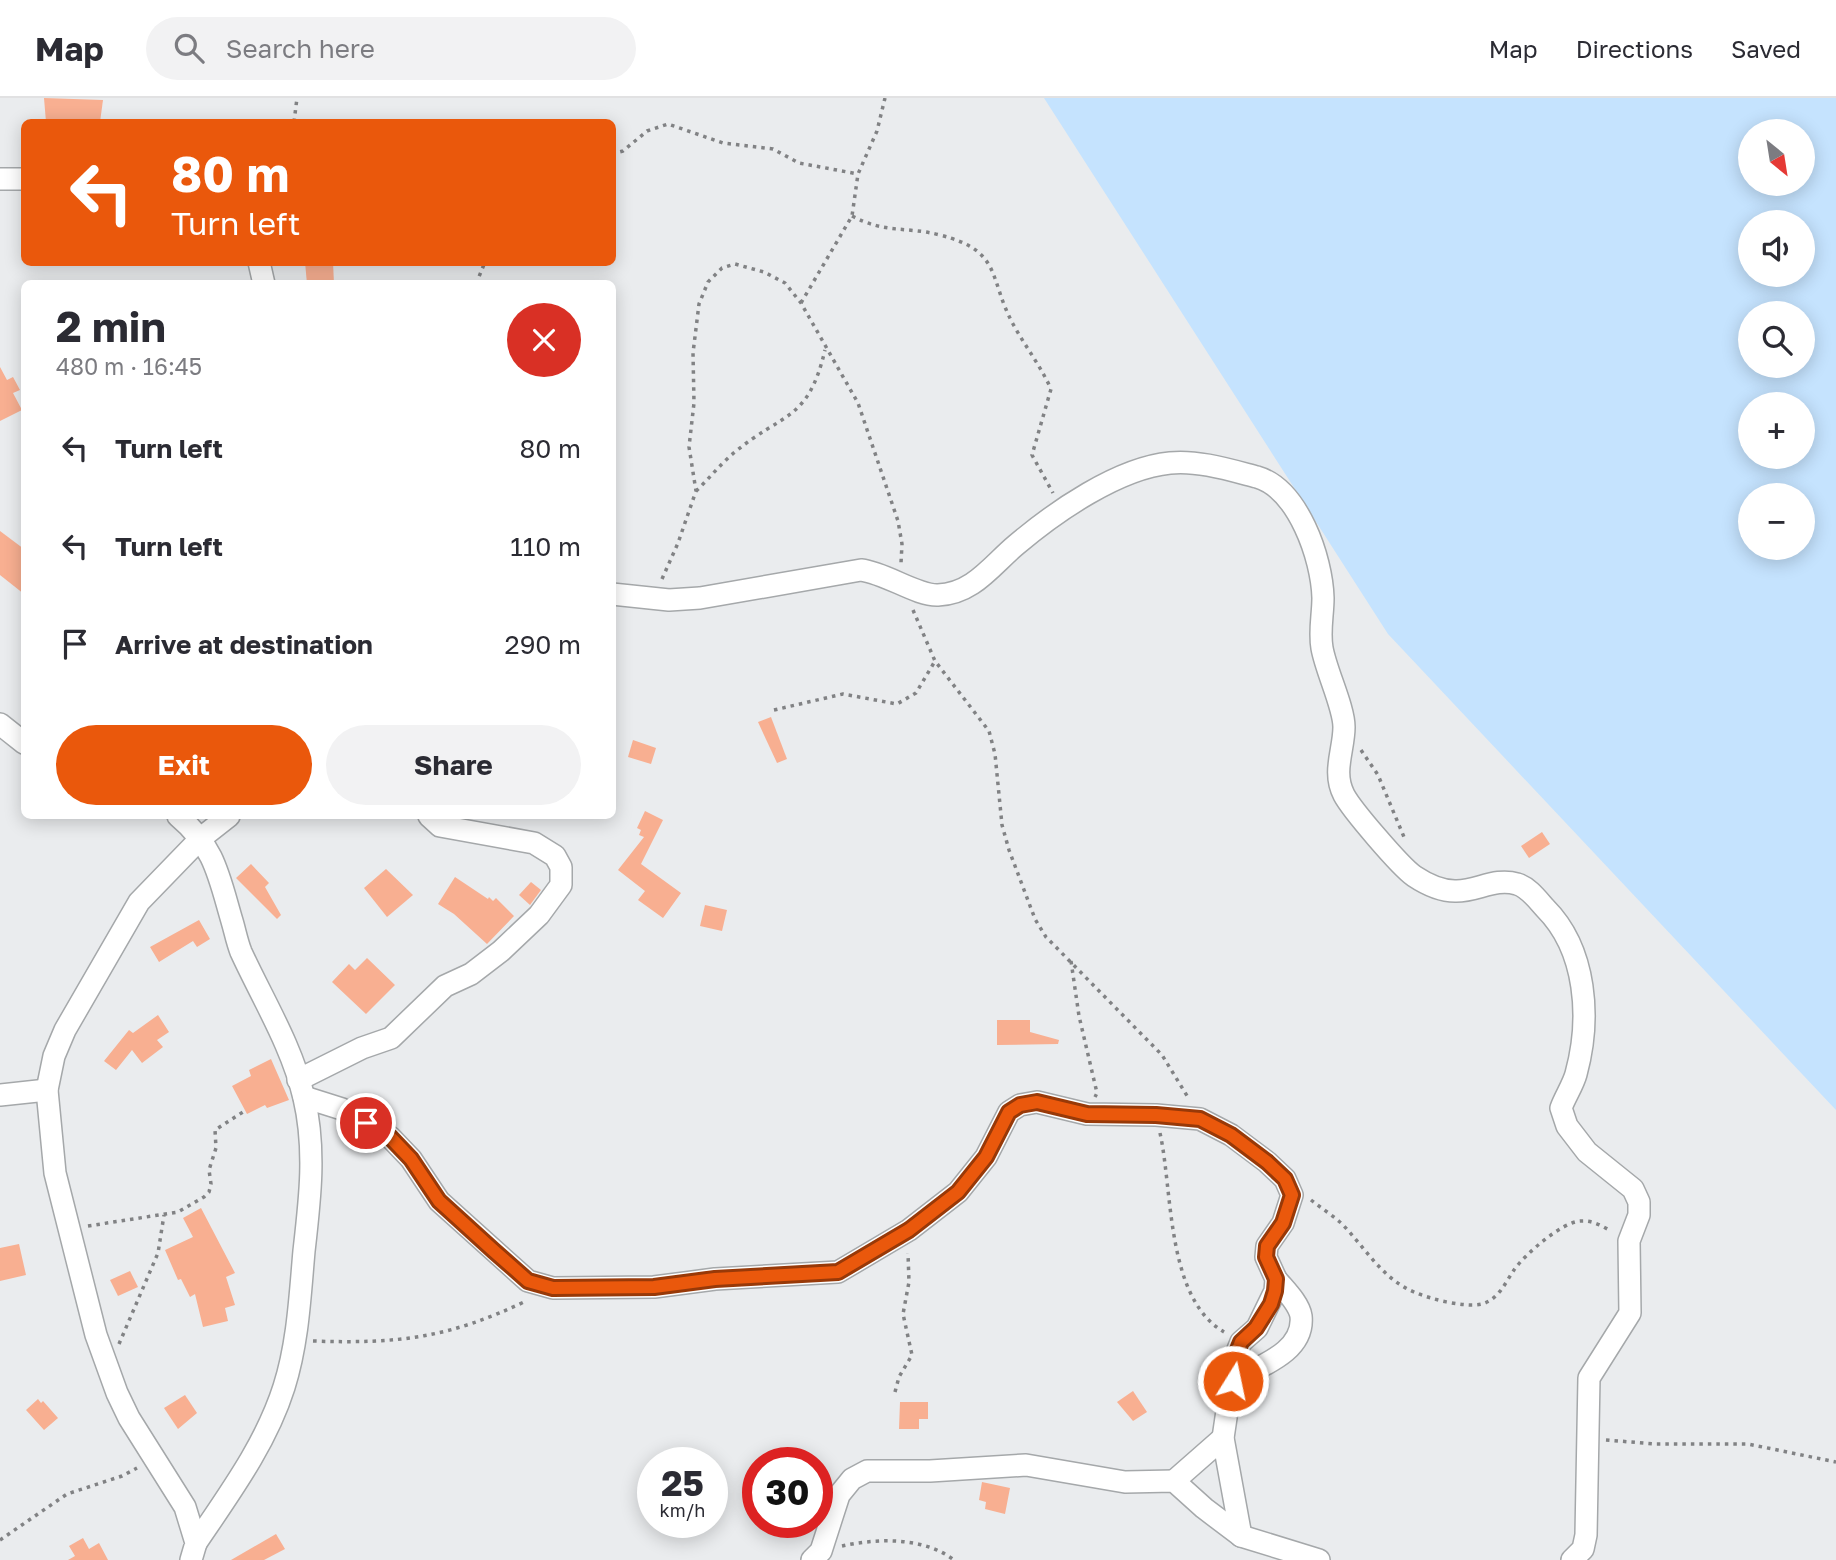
<!DOCTYPE html>
<html lang="en">
<head>
<meta charset="utf-8">
<style>
  body { margin:0; font-family:"Golos Text",sans-serif; background:#f2f2f3; color:#2b2b33; height:100vh; display:flex; flex-direction:column; font-size:26px; white-space:nowrap }
  * { box-sizing:border-box; margin:0 }
  p { font-size:23px; color:#7c7c81 }
  .icon { flex:none; width:38px; height:38px; fill:none; stroke:currentColor; stroke-width:2; stroke-linecap:round; stroke-linejoin:round }
  .map { position:relative; flex:1; overflow:hidden }
  .panel { position:absolute; left:21px; top:182px; width:595px; height:539px; display:flex; flex-direction:column; background:#fff; border-radius:10px; box-shadow:0 4px 18px #0003 }
  .panel>* { flex:none }
  .banner { position:absolute; left:21px; top:21px; width:595px; height:147px; border-radius:10px; box-shadow:0 4px 18px #0003; background:#ea580c; color:#fff; overflow:hidden }
  .needle { width:46px; rotate:150deg }
  .fabs { position:absolute; left:1738px; top:21px; display:grid; gap:14px }
  .fabs a { display:grid; place-items:center; width:77px; height:77px; border-radius:50%; background:#fff; box-shadow:0 4px 18px #0003; font-size:35px }
  .speed { position:absolute; left:637px; top:1349px; display:flex; gap:14px; font-size:35px; font-weight:700; text-align:center }
  .speed>* { display:grid; place-content:center; width:91px; height:91px; border-radius:50%; background:#fff; box-shadow:0 4px 18px #0003; line-height:1 }
  .speed small { font-size:18px; font-weight:400 }
  .speed .limit { border:10px solid #d22; background:#fff; color:#111 }
  .pin { position:absolute; display:grid; place-items:center; width:60px; height:60px; color:#fff; margin:-30px; border:4px solid #fff; border-radius:50%; box-shadow:0 2px 7px #0007 }
  .me { position:absolute; width:77px; margin:-38px; rotate:10deg; stroke-linejoin:round; filter:drop-shadow(0 0 5px #0008) }
  .turn { display:flex; align-items:center; gap:24px; height:147px; padding:0 35px; font-size:32px }
  .turn .icon { width:91px; height:91px; stroke-width:2.5 }
  .turn b { display:block; font-size:49px; line-height:60px }
  .round { display:grid; place-items:center; flex:none; width:74px; height:74px; border-radius:37px; background:#f2f2f3 }
  .overview { display:flex; align-items:center; justify-content:space-between; height:119px; padding:0 35px }
  h1 { font-size:42px; font-weight:700; line-height:52px }
  .action { display:flex; gap:14px; margin-top:auto; padding:14px 35px }
  .action a { flex:1; height:80px; border-radius:42px; background:#ea580c; color:#fff; font-size:28px; font-weight:700; line-height:80px; text-align:center }
  .action a+a { background:#f2f2f3; color:#2b2b33 }
  ul { padding:0; list-style:none }
  li { display:flex; align-items:center; gap:21px; height:98px; padding:0 35px }
  li div { flex:1 }
  li b { display:block; font-size:26px }
  li em { font-style:normal }
  header { display:flex; align-items:center; gap:42px; box-sizing:border-box; height:98px; padding:0 35px; background:#fff; border-bottom:2px solid #e1e1e2 }
  header strong { font-size:33px }
  nav { display:flex; gap:38px; margin-inline-start:auto; font-size:24px }
  .search { width:490px; height:63px; background:#f2f2f3; display:flex; align-items:center; gap:18px; box-sizing:border-box; padding:0 24px; border-radius:38px; color:#7c7c81; font-size:26px }
  .map>svg:first-child { display:block }
  .green { fill:#c5e3fe; fill-rule:evenodd }
  .building { fill:#f8af91 }
  .lines { fill:none; stroke-linecap:round; stroke-linejoin:round }
  .minor-casing { stroke:#a5a8aa; stroke-width:24 }
  .path { stroke:#818284; stroke-width:3.5; stroke-dasharray:3.5 5; stroke-linecap:butt }
  .minor { stroke:#fff; stroke-width:21 }
  .route-casing { stroke:#983908; stroke-width:18 }
  .route { stroke:#ea580c; stroke-width:12 }
</style>
</head>
<body>
<header>
<strong>Map</strong>
<div class="search"><svg class="icon" aria-label="search" viewBox="0 0 24 24"><circle cx="10" cy="10" r="6"/><path d="M15 15l6 6"/></svg>Search here</div>
<nav><a>Map</a><a>Directions</a><a>Saved</a></nav>
</header>
<div class="map">
<svg width="1836" height="1462" viewBox="0 0 1836 1462">
  <rect width="100%" height="100%" fill="#eaecee"/>
  <!-- green -->
  <path class="green" d="M1044,0H1836V1012L1388,536ZM1750,33H1802V86H1750ZM1802,124V177H1750V124ZM1802,215V268H1750V215ZM1750,306H1802V359H1750ZM1750,397H1802V450H1750Z"/>
  <!-- building -->
  <g class="building">
    <path d="M44,0L103,2L100,24H46Z"/>
    <path d="M305,164H333L334,186H307Z"/>
    <path d="M0,269L7,282L13,279L20,292L13,295L22,312L0,323Z"/>
    <path d="M0,433L24,451V496L0,477Z"/>
    <path d="M771,619L787,661L777,665L758,624Z"/>
    <path d="M633,642L656,650L651,666L628,659Z"/>
    <path d="M645,713L663,722L641,766L681,795L663,820L638,802L645,793L618,772L644,739L639,737L641,732L637,730Z"/>
    <path d="M1542,734L1550,746L1529,760L1521,748Z"/>
    <path d="M251,766L269,785L265,789L281,817L277,821L236,780Z"/>
    <path d="M386,771L413,797L387,819L364,790Z"/>
    <path d="M455,779L488,801L489,799L493,803L496,800L514,818L487,846L454,816L438,806Z"/>
    <path d="M531,784L541,792L530,807L519,797Z"/>
    <path d="M705,807L727,812L722,833L700,828Z"/>
    <path d="M199,822L210,841L197,849L193,843L159,864L150,849Z"/>
    <path d="M367,860L395,887L366,916L332,884L349,866L355,872Z"/>
    <path d="M158,917L169,934L157,942L163,949L142,965L132,952L116,972L104,963L129,932L133,935Z"/>
    <path d="M997,922H1030V934L1059,942L1058,946L997,947Z"/>
    <path d="M271,961L289,1002L267,1010L265,1007L247,1016L232,988L251,978L249,972Z"/>
    <path d="M201,1110L235,1175L226,1179L235,1207L225,1210L228,1223L203,1229L195,1196L190,1199L181,1181L178,1182L165,1152L193,1139L183,1120Z"/>
    <path d="M19,1146L26,1177L0,1183V1150Z"/>
    <path d="M130,1173L138,1189L118,1198L110,1182Z"/>
    <path d="M1133,1293L1147,1314L1133,1323L1117,1304Z"/>
    <path d="M185,1297L197,1315L178,1331L164,1310Z"/>
    <path d="M38,1301L41,1305L43,1303L58,1320L44,1332L26,1312Z"/>
    <path d="M900,1304H928V1321H919V1331H899Z"/>
    <path d="M982,1384L1010,1390L1005,1416L985,1411L986,1404L979,1402Z"/>
    <path d="M276,1436L285,1451L264,1462H231Z"/>
    <path d="M83,1440L89,1451L99,1445L108,1462H68L75,1458L69,1448Z"/>
  </g>
  <g class="lines">
    <defs>
      <g id="minor">
        <path d="M0,81H24"/>
        <path d="M259,164L264,186"/>
        <path d="M612,496L669,502L700,500L861,472C886,475 917,498 938,497C973,496 992,467 1016,447C1055,414 1118,370 1170,365C1198,362 1230,372 1257,379C1298,391 1322,460 1323,500C1323,517 1319,533 1322,550C1326,573 1344,609 1344,629C1344,652 1332,674 1344,697C1352,712 1400,768 1414,778C1426,786 1441,793 1455,793C1476,794 1495,779 1517,786C1528,789 1537,801 1545,810C1587,852 1591,921 1576,976C1573,987 1565,999 1561,1010L1567,1028L1587,1054L1633,1091L1639,1104V1117L1629,1143L1630,1215L1589,1280L1586,1437L1583,1451L1572,1462"/>
        <path d="M0,626L24,645"/>
        <path d="M178,718C215,749 219,779 232,823C235,833 237,844 241,854C263,902 292,948 304,1000C316,1051 310,1101 304,1153C300,1198 298,1245 284,1289C266,1346 229,1396 196,1445"/>
        <path d="M298,982L362,950L391,940L445,888L471,876L501,853L539,817L561,787V769L555,758L534,745L440,728L429,718"/>
        <path d="M0,997L47,992"/>
        <path d="M304,999L342,1011L390,1039L411,1061L439,1103L528,1183L553,1190L654,1189L715,1181L838,1174L909,1132L958,1094L986,1059L1009,1014L1020,1007L1037,1004L1087,1016L1156,1017L1200,1021L1231,1037L1267,1064L1285,1081L1292,1097L1283,1125L1267,1148L1266,1159L1276,1181L1275,1193L1257,1230L1241,1244L1235,1259L1223,1340L1241,1438"/>
        <path d="M1233,1283C1257,1269 1305,1255 1301,1218C1299,1205 1284,1191 1276,1181"/>
        <path d="M1174,1383L1223,1340"/>
        <path d="M191,1462L196,1445L185,1409L129,1320L117,1295L96,1237L55,1075L47,992L54,958L65,932L139,804L201,740L229,718"/>
        <path d="M812,1462L821,1453L839,1397L852,1381L867,1373H930L1026,1367L1125,1384L1174,1383L1204,1410L1241,1438L1319,1462"/>
      </g>
    </defs>
    <!-- minor casing -->
    <use href="#minor" class="minor-casing"/>
    <!-- path -->
    <g class="path">
      <path d="M294,24L297,0"/>
      <path d="M612,56L623,53L647,33L668,26L723,45L773,51L799,65L858,76"/>
      <path d="M852,118C886,136 905,128 940,137C1003,153 988,180 1013,226C1025,248 1040,267 1051,291L1032,357L1053,395"/>
      <path d="M476,186L485,164"/>
      <path d="M801,205L852,118L858,76L877,33L885,0"/>
      <path d="M696,393C709,381 721,365 735,354C783,314 808,324 825,252"/>
      <path d="M662,481L678,445L696,393L689,349L694,305L693,255L699,206L708,184L722,170L735,166L764,174L785,185L801,205L858,305L898,423L902,446L901,465"/>
      <path d="M913,512L935,563L989,633L995,656L1002,727L1009,752L1035,821L1046,839L1162,957L1189,1001"/>
      <path d="M774,612L843,596L897,606L916,595L935,563"/>
      <path d="M1361,652L1378,677L1404,739"/>
      <path d="M1071,863L1079,918L1097,995L1095,999"/>
      <path d="M1160,1035C1173,1094 1166,1200 1224,1234"/>
      <path d="M1311,1102C1321,1110 1332,1117 1341,1125C1365,1149 1381,1180 1414,1194C1430,1201 1465,1210 1482,1206C1499,1201 1505,1185 1514,1172C1524,1157 1563,1123 1581,1123C1592,1122 1602,1128 1611,1133"/>
      <path d="M88,1128L178,1114L204,1099L209,1094L211,1086L209,1072L216,1050L215,1032L243,1014"/>
      <path d="M313,1243C398,1246 449,1240 526,1203"/>
      <path d="M119,1246L158,1155L164,1117"/>
      <path d="M895,1294L899,1279L912,1257L903,1216L909,1184L908,1155"/>
      <path d="M1606,1342L1656,1346H1748L1836,1364"/>
      <path d="M0,1442L67,1396L122,1378L137,1370"/>
      <path d="M842,1448C878,1440 924,1439 954,1462"/>
    </g>
    <!-- minor -->
    <use href="#minor" class="minor"/>
  </g>
  <g class="lines">
    <defs>
      <path id="route" d="M366,1025L390,1039L411,1061L439,1103L494,1153L528,1183L553,1190L654,1189L715,1181L838,1174L909,1132L958,1094L986,1059L1009,1014L1020,1007L1037,1004L1087,1016L1156,1017L1200,1021L1231,1037L1267,1064L1285,1081L1292,1097L1283,1125L1267,1148L1266,1159L1276,1181L1275,1193L1271,1206L1256,1230L1241,1244L1235,1259L1233,1283"/>
    </defs>
    <!-- route casing -->
    <use href="#route" class="route-casing"/>
    <!-- route -->
    <use href="#route" class="route"/>
  </g>
</svg>
<div class="fabs">
<a><svg class="needle" viewBox="-14 -14 28 28"><path d="M0-13l5 13h-10z" fill="#e53935"/><path d="M0 13l5-13h-10z" fill="#7c7c81"/></svg></a>
<a><svg class="icon" aria-label="sound" viewBox="0 0 24 24"><path d="M4 9h4l5-4v14l-5-4H4zM17 9q2 3 0 6"/></svg></a>
<a><svg class="icon" aria-label="search" viewBox="0 0 24 24"><circle cx="10" cy="10" r="6"/><path d="M15 15l6 6"/></svg></a>
<a>+</a>
<a>−</a>
</div>
<div class="speed"><div>25<small>km/h</small></div><div class="limit">30</div></div>
<div class="pin" style="left:366px;top:1025px;background:#d93025"><svg class="icon" aria-label="arrive" viewBox="0 0 24 24"><path d="M6 21V4h12l-3 4 3 4H6"/></svg></div>
<svg class="me" style="left:1233px;top:1283px" viewBox="-20 -20 40 40"><circle r="17" fill="#ea580c" stroke="#fff" stroke-width="3"/><path d="M0-11L8 9 0 5-8 9z" fill="#fff"/></svg>
<div class="banner">
<div class="turn"><svg class="icon" aria-label="left" viewBox="0 0 24 24"><path d="M17 20v-9H6M10 6l-5 5 5 5"/></svg><div><b>80 m</b>Turn left</div></div>
</div>
<section class="panel">
<div class="overview"><div><h1>2 min</h1><p>480 m · 16:45</p></div><a class="round" style="background:#d93025;color:#fff"><svg class="icon" aria-label="close" viewBox="0 0 24 24"><path d="M6 6l12 12M18 6L6 18"/></svg></a></div>
<ul>
<li><svg class="icon" aria-label="left" viewBox="0 0 24 24"><path d="M17 20v-9H6M10 6l-5 5 5 5"/></svg><div><b>Turn left</b></div><em>80 m</em></li>
<li><svg class="icon" aria-label="left" viewBox="0 0 24 24"><path d="M17 20v-9H6M10 6l-5 5 5 5"/></svg><div><b>Turn left</b></div><em>110 m</em></li>
<li><svg class="icon" aria-label="arrive" viewBox="0 0 24 24"><path d="M6 21V4h12l-3 4 3 4H6"/></svg><div><b>Arrive at destination</b></div><em>290 m</em></li>
</ul>
<div class="action"><a>Exit</a><a>Share</a></div>
</section>
</div>
</body>
</html>
